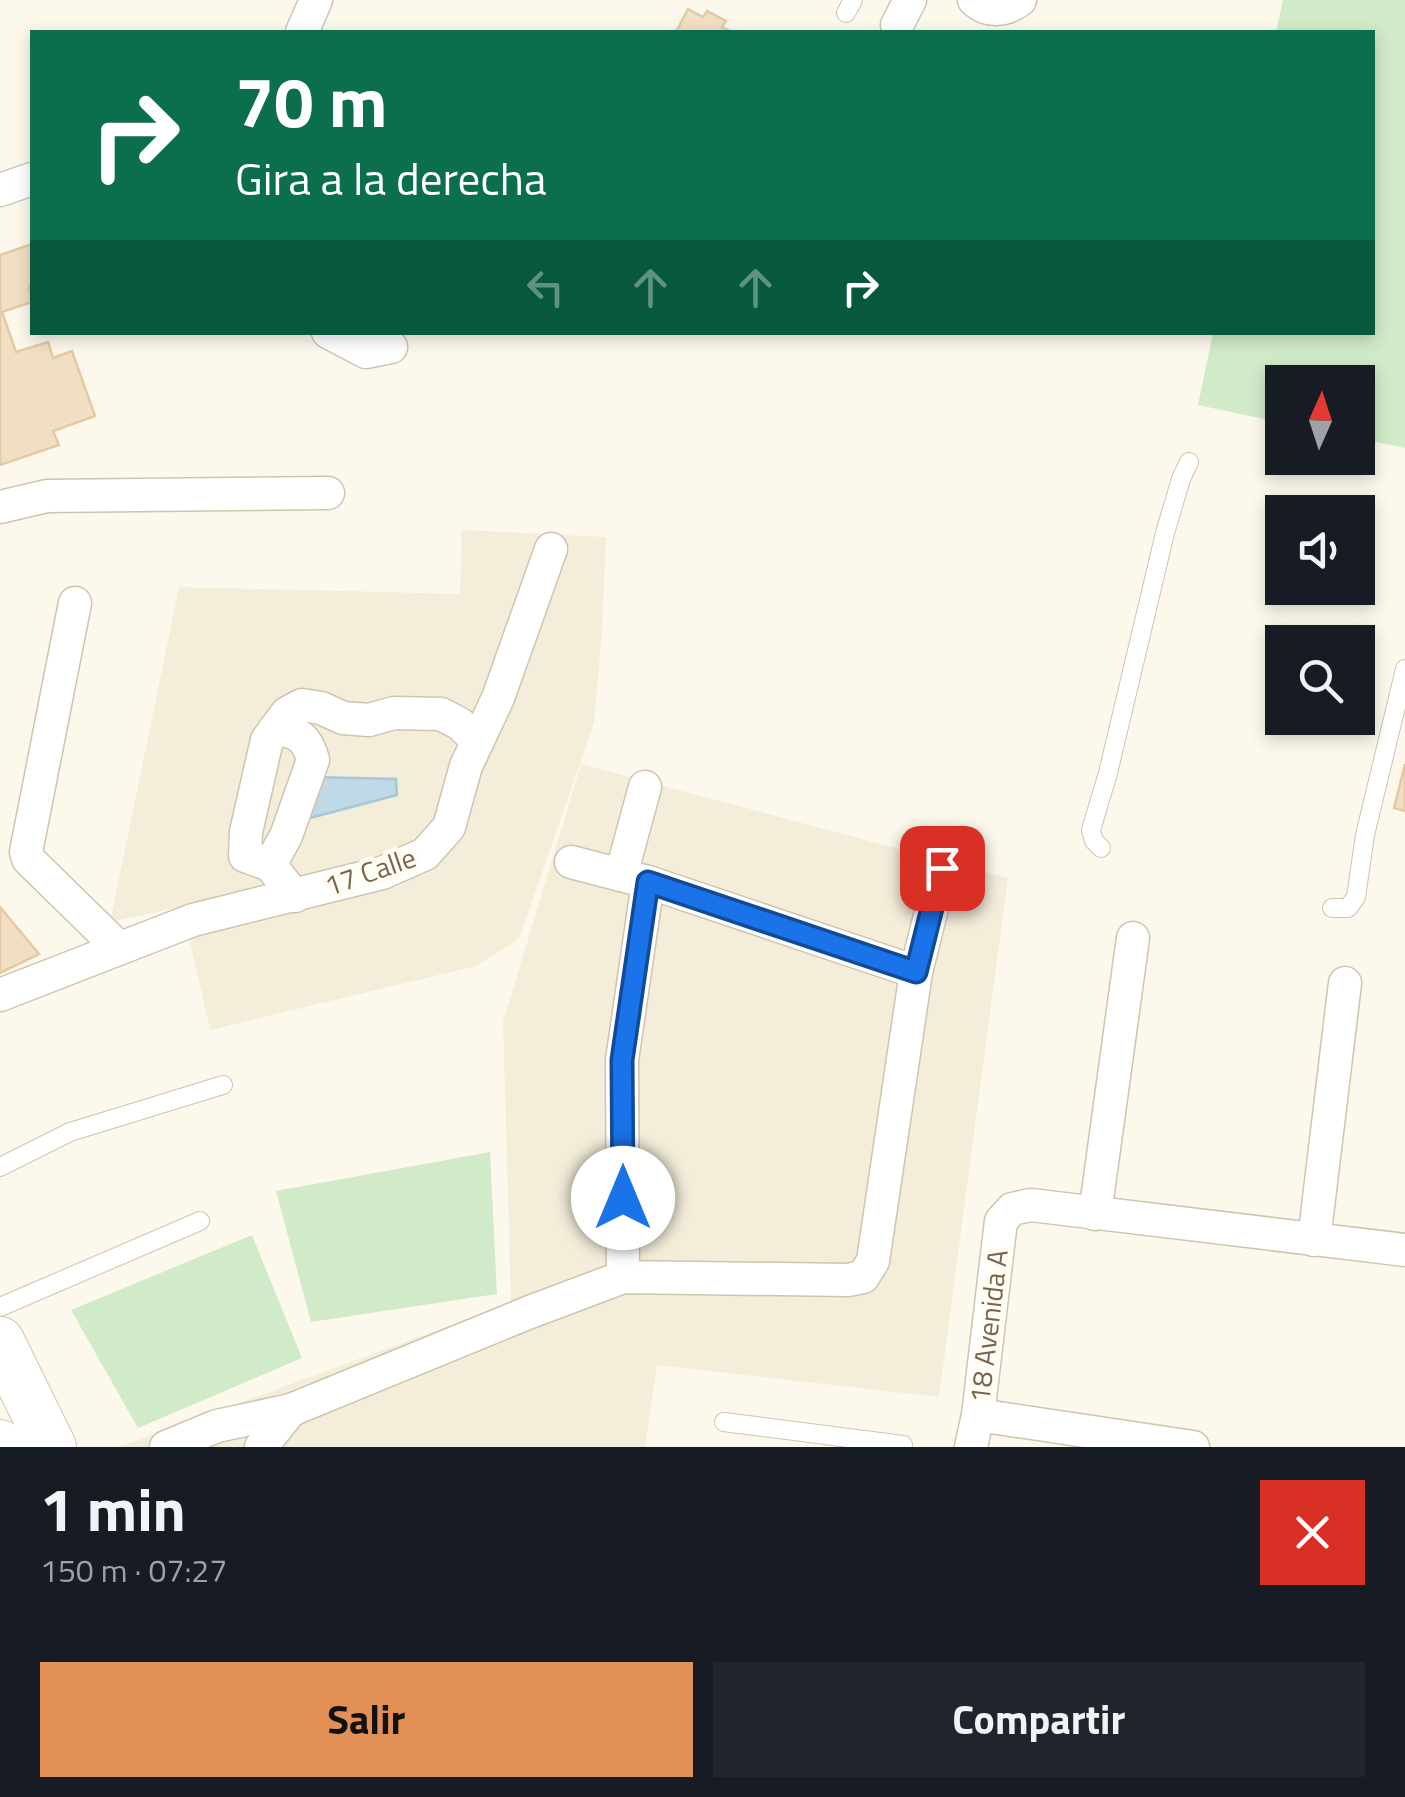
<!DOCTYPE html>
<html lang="es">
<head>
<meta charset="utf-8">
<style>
  body { margin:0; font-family:"Titillium Web",sans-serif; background:#20242c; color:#f1f3f6; height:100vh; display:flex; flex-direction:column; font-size:38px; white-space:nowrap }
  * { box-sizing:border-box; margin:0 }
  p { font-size:32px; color:#9ea1a6 }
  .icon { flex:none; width:55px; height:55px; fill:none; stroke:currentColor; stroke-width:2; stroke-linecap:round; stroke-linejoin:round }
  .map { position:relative; height:1447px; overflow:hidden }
  .details { display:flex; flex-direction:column; background:#171b24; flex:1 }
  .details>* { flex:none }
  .hud { position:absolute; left:30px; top:30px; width:1345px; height:305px; border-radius:0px; box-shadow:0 5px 15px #0003; background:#0b6e4f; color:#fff; overflow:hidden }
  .needle { width:65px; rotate:3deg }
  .buttons { position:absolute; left:1265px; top:365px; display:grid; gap:20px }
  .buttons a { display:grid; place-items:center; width:110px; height:110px; border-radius:0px; background:#171b24; box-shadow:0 5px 15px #0003; font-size:50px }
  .pin { position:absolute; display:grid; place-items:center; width:85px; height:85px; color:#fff; margin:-42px; border-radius:20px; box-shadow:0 5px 15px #0006 }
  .me { position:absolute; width:110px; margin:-55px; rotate:0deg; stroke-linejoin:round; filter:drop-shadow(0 0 8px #0008) }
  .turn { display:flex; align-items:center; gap:35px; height:210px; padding:0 40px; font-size:45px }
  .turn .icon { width:130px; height:130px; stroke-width:2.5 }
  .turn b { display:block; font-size:70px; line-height:85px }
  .lanes { display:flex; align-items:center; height:95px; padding:0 40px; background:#0003; justify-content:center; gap:50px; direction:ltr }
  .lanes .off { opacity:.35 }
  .round { display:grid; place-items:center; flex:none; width:105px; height:105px; border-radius:0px; background:#20242c }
  .headline { display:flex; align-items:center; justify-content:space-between; height:170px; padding:0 40px }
  h1 { font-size:60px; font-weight:700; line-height:75px }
  .cta { display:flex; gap:20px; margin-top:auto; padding:20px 40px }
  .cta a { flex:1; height:115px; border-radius:0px; background:#e29055; color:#111; font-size:40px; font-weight:700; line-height:115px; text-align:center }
  .cta a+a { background:#20242c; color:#f1f3f6 }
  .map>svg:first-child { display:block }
  .residential { fill:#f4edda }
  .green { fill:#d1ebc9 }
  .water { fill:#c0d9e6; stroke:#a6c7d8; stroke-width:2.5 }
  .building { fill:#f1dfc4; stroke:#e4c9a4; stroke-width:2.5 }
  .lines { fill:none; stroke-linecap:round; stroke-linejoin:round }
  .service-casing { stroke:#cfc4b0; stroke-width:20 }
  .minor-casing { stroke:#cfc4b0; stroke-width:35 }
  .secondary-casing { stroke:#d2c5ae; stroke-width:50 }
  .service { stroke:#fff; stroke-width:18 }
  .minor { stroke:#fff; stroke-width:32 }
  .secondary { stroke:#fff; stroke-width:48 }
  .route-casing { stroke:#114b97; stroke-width:25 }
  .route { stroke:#1a73e8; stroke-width:18 }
  .labels { text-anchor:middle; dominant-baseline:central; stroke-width:10; stroke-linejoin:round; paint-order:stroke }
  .street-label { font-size:28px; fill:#78654e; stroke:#fffcf3 }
</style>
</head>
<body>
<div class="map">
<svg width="1405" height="1447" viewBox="0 0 1405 1447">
  <rect width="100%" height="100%" fill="#fcf9ec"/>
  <!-- residential -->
  <g class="residential">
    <path d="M462,530L606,537L602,632L594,723L519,939L476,966L210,1030L182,907L110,922L179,587L460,594Z"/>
    <path d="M581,764L1008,878L939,1397L657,1365L645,1447H119L511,1303L503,1022Z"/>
  </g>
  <!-- green -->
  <g class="green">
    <path d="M1283,0H1405V448L1358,438V382H1282V423L1198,405L1213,333L1372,332V32H1276Z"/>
    <path d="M490,1152L497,1294L311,1322L276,1191Z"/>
    <path d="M252,1235L302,1358L138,1428L71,1310Z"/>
  </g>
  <!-- water -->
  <path class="water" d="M313,777L396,779L397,795L306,819Z"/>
  <!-- building -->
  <g class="building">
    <path d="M688,9L703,17L707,11L726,21L722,27L732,32H676Z"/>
    <path d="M32,244V285L29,286L32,302L2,312L16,352L48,342L53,358L72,351L95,416L53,431L59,445L0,465V255Z"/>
    <path d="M1405,764V811L1394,808Z"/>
    <path d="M0,907L39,954L0,973Z"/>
  </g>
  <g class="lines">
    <defs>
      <g id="service">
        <path d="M846,13L853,0"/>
        <path d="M1101,848L1094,841L1091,830L1108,773L1165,533L1181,479L1189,462"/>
        <path d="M1332,908H1348L1356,897L1365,835L1405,669"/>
        <path d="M0,1167L70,1132L223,1085"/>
        <path d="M0,1307L200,1221"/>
        <path d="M724,1422L903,1445"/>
      </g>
      <g id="minor">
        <path d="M974,0C988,13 1005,11 1020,0"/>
        <path d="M897,25L910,0"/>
        <path d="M302,32L316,0"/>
        <path d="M0,190L32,179"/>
        <path d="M328,332L366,352L391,347"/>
        <path d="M0,507L47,496L328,493"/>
        <path d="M75,603L26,852L28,859L119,948"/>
        <path d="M571,862L648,882L916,972"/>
        <path d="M270,865L286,836L313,760C307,737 298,732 275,729"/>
        <path d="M621,875L645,787"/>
        <path d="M295,896L270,865L245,856L246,832L267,740L287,713L302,705L321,708L343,718L369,720L394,713L441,714L460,724L478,741"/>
        <path d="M0,995L193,920L382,873L425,854L449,827L466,766L498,698L551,549"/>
        <path d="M1095,1214L1133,938"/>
        <path d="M1314,1240L1345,983"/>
        <path d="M623,1277L622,1060L648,882"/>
        <path d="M978,1415L1193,1447"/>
        <path d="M166,1447L217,1426L291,1410L530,1312L623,1277L848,1280L863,1277L873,1261L916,972L942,868"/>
        <path d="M261,1447L291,1410"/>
        <path d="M971,1447L978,1415L1001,1221L1012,1209L1031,1205L1405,1250"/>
      </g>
      <g id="secondary">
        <path d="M0,1341L52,1447"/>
        <path d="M0,1444L2,1447"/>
      </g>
    </defs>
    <!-- service casing -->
    <use href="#service" class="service-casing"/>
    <!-- minor casing -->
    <use href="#minor" class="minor-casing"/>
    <!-- secondary casing -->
    <use href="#secondary" class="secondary-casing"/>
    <!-- service -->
    <use href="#service" class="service"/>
    <!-- minor -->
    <use href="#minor" class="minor"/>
    <!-- secondary -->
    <use href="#secondary" class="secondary"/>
  </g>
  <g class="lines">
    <defs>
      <path id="route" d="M623,1198L622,1060L648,882L916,972L942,868"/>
    </defs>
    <!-- route casing -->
    <use href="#route" class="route-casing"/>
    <!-- route -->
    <use href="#route" class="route"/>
  </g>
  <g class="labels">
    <!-- street labels -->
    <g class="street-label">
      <text transform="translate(370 871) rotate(-19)">17 Calle</text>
      <text transform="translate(988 1326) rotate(-83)">18 Avenida A</text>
    </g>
  </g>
</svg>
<div class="buttons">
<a><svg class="needle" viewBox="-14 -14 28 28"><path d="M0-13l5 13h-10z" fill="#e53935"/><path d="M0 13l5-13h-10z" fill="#9ea1a6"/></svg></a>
<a><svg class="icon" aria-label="sound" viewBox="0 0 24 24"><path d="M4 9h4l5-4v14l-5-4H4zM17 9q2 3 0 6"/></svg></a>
<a><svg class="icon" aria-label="search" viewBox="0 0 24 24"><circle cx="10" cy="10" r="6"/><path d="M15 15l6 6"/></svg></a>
</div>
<div class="pin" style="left:942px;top:868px;background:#d93025"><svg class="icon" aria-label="arrive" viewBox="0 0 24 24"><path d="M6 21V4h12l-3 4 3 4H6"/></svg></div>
<svg class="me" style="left:623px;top:1198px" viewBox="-20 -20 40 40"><circle r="19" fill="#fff"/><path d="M0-13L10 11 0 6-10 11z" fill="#1a73e8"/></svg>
<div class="hud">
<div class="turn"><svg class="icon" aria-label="right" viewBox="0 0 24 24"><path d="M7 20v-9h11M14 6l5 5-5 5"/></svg><div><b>70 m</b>Gira a la derecha</div></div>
<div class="lanes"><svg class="icon off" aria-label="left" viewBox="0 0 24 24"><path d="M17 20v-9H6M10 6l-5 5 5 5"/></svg><svg class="icon off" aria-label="ahead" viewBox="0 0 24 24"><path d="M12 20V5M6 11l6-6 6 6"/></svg><svg class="icon off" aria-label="ahead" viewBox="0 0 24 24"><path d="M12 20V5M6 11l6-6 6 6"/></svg><svg class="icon" aria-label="right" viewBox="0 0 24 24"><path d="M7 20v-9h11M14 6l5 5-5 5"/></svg></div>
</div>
</div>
<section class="details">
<div class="headline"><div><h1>1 min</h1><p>150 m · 07:27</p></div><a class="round" style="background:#d93025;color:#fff"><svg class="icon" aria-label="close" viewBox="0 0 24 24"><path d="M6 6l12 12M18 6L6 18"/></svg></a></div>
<div class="cta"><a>Salir</a><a>Compartir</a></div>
</section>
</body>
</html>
